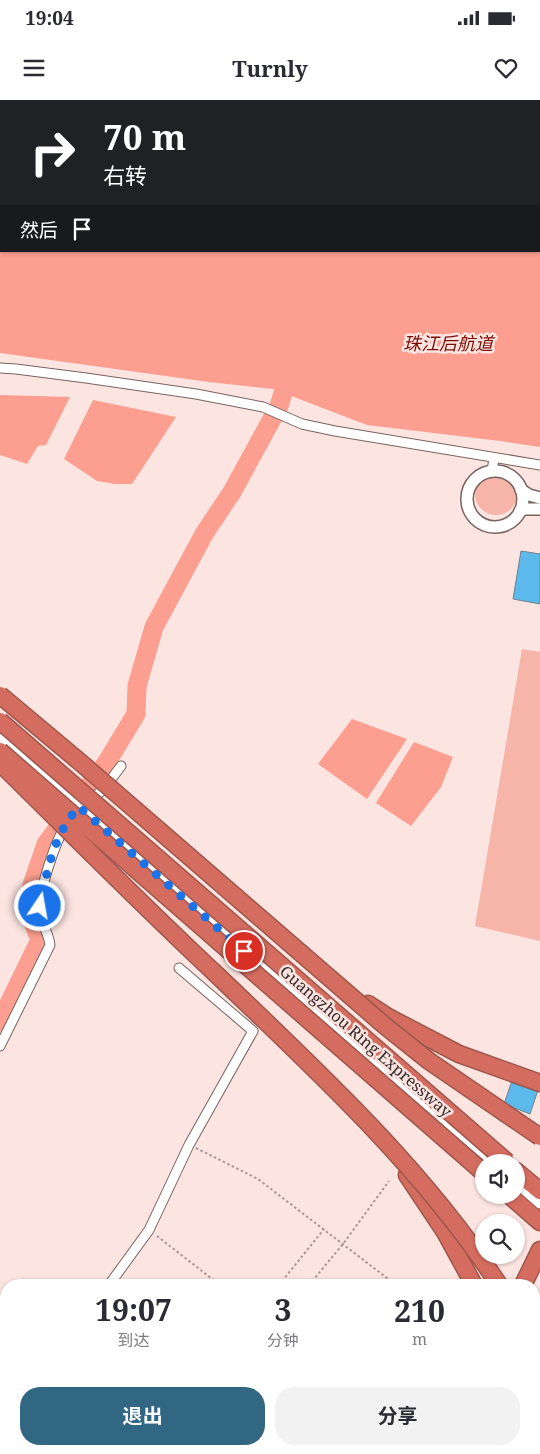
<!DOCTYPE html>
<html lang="zh">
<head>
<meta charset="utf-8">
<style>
  body { margin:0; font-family:"Noto Serif","Noto Sans SC",serif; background:#f2f2f3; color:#2b2b33; height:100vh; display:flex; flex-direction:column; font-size:19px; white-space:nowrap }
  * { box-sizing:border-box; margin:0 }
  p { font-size:16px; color:#7c7c81 }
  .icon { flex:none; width:28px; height:28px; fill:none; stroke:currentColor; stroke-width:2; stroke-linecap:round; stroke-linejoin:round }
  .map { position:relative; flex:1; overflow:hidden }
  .side { position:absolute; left:0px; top:1179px; width:540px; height:176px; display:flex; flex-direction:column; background:#fff; border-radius:20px 20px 0 0; box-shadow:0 1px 4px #0004 }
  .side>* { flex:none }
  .banner { position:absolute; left:0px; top:0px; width:540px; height:152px; box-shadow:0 1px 4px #0004; background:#202124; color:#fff; overflow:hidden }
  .fabs { position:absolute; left:475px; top:1054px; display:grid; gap:10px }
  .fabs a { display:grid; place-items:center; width:50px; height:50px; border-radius:50%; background:#fff; box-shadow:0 1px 4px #0004; font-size:25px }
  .pin { position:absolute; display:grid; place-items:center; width:42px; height:42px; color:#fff; margin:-21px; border:2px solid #fff; border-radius:50%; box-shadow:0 1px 5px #0007 }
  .me { position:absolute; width:55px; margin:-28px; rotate:12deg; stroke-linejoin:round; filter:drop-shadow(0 0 4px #0008) }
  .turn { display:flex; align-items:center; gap:18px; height:105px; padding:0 20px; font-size:22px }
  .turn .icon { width:65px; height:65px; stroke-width:2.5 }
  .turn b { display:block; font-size:35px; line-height:42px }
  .then { display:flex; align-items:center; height:48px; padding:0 20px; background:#0003; gap:10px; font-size:19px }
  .eta { display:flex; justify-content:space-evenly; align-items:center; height:85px; text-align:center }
  .eta b { font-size:30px; font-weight:700; line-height:35px }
  .action { display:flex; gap:10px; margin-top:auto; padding:10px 20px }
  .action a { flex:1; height:58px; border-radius:20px; background:#326783; color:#fff; font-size:20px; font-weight:700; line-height:58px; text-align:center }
  .action a+a { background:#f2f2f3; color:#2b2b33 }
  .status { display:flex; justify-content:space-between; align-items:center; height:35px; padding:0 25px; background:#fff; direction:ltr }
  .status svg { height:14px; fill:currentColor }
  header { display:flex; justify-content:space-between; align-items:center; height:65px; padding:0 20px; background:#fff; font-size:22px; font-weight:700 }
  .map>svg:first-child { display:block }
  .green { fill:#f7b4a9 }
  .water { fill:#fd9f90; fill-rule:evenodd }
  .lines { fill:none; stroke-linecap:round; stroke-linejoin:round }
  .river { stroke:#fd9f90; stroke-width:19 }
  .building { fill:#5bb9eb; stroke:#70818c }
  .minor-casing { stroke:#786460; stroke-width:11 }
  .tertiary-casing { stroke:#786460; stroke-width:14 }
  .motorway-casing { stroke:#9d574d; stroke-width:19 }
  .path { stroke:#a99895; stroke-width:2; stroke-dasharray:2.5 2.5; stroke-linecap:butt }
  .minor { stroke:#fff; stroke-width:9 }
  .tertiary { stroke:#fff; stroke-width:11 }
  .motorway { stroke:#d46d5f; stroke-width:16 }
  .motorway-bridge-casing { stroke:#9d574d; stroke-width:19; stroke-linecap:butt }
  .motorway-bridge { stroke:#d46d5f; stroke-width:16 }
  .route { stroke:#1a73e8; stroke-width:9; stroke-dasharray:0 16.2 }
  .labels { text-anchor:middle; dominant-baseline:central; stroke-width:5; stroke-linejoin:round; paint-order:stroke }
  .street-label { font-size:16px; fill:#362d2c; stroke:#fce4e0 }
  .water-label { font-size:18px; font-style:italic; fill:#7c0b06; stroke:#fce4e0 }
</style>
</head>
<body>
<div class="status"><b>19:04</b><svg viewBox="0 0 49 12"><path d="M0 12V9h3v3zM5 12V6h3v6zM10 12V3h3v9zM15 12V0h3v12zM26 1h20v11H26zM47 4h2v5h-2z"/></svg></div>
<header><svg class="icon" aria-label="menu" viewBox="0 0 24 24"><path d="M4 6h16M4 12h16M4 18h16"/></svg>Turnly<svg class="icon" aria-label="heart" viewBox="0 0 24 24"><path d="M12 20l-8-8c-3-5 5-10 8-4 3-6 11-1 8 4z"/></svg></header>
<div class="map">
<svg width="540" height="1354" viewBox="0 0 540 1354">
  <rect width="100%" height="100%" fill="#fce4e0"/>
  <!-- green -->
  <g class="green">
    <circle cx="496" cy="394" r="21"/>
    <path d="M522,549L540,552V841L475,826Z"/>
  </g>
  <!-- water -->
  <g class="water">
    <path d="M0,0H540V347L500,341L367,325L273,289L209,282L0,253ZM539,1V151H1V1Z"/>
    <path d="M0,295L70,297L46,345L38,346L27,364L0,355Z"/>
    <path d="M93,300L176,317L132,384H115L97,381L64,359Z"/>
    <path d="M352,619L407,639L367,699L318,664Z"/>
    <path d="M414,642L453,657L441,687L411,726L376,703Z"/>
  </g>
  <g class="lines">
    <!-- river -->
    <path class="river" d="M0,922L40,840L29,812L32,785L46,744L107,662L136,614L137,586L154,527L204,434L232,392L279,306L290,270"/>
  </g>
  <!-- building -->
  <g class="building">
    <path d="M521,451L540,454V504L513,499Z"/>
    <path d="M516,969L540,984L530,1014L504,1004Z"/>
  </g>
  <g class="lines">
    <defs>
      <g id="minor">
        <path d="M0,268L16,269L86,278L196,294L263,307L302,324L335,331L540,365"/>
        <path d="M492,371L494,358"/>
        <path d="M0,638L319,916L493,1062"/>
        <path d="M88,701L103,690L121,666"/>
        <path d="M0,946L50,845C49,834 42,825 40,815C37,794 55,743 66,724"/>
        <path d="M516,1083L540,1104"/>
        <path d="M109,1185L149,1130L189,1045L253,931L179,868"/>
        <path d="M0,1325L6,1317"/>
      </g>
      <g id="tertiary">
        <circle cx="495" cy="399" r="28"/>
        <path d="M521,390L529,395L540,398"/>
        <path d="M520,411L524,409H540"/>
      </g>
      <g id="motorway">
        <path d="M368,904L388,917L459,954L540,983"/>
        <path d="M516,1071L540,1091"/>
        <path d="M407,1075L445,1132L474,1185"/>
        <path d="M509,1095L540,1122"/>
        <path d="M523,1185L540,1150"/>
        <path d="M534,1243L540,1255"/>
        <path d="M534,1295L540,1308"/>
        <path d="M520,1349L522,1354"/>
      </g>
    </defs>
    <!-- minor casing -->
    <use href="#minor" class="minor-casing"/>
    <!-- tertiary casing -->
    <use href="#tertiary" class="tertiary-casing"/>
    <!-- motorway casing -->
    <use href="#motorway" class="motorway-casing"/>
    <!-- path -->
    <g class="path">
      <path d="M196,1048L258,1079L396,1185"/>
      <path d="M157,1136L220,1185"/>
      <path d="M256,1183L258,1185"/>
      <path d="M279,1185L324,1129"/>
      <path d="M309,1185L343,1144L389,1081"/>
      <path d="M211,1349L217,1354"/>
      <path d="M308,1354L312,1349"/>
      <path d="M484,1354L489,1350L487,1349"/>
    </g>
    <!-- minor -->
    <use href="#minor" class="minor"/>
    <!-- tertiary -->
    <use href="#tertiary" class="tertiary"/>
    <!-- motorway -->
    <use href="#motorway" class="motorway"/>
    <defs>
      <g id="motorway-bridge">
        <path d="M0,595L80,662L384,925L429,961L540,1037"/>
        <path d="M0,621L507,1062"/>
        <path d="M0,651L484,1073"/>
        <path d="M0,663C72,734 143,806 217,875C318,972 422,1067 499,1185"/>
      </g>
    </defs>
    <!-- motorway-bridge casing -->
    <use href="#motorway-bridge" class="motorway-bridge-casing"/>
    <!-- motorway-bridge -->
    <use href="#motorway-bridge" class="motorway-bridge"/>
  </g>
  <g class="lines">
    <!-- route -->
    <path class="route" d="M40,806C46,773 55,731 79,707L244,851"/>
  </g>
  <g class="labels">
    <!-- street labels -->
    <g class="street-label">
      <text transform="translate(366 941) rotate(41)">Guangzhou Ring Expressway</text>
    </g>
    <!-- water labels -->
    <g class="water-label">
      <text x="448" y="243">珠江后航道</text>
    </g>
  </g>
</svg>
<div class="fabs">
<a><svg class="icon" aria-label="sound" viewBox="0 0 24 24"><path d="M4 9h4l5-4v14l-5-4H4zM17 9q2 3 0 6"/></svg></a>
<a><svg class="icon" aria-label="search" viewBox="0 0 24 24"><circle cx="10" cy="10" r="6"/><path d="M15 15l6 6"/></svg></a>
</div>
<div class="pin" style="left:244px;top:851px;background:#d93025"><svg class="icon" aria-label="arrive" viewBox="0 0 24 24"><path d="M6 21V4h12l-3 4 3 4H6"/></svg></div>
<svg class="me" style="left:40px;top:806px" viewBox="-20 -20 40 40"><circle r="17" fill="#1a73e8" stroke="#fff" stroke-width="3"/><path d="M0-11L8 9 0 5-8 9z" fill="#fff"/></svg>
<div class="banner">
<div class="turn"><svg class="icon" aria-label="right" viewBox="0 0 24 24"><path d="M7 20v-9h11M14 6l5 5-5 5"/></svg><div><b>70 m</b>右转</div></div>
<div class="then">然后<svg class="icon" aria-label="arrive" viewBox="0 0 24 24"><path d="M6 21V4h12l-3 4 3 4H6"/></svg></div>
</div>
<section class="side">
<div class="eta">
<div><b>19:07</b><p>到达</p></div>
<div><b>3</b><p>分钟</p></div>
<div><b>210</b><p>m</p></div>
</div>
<div class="action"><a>退出</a><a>分享</a></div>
</section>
</div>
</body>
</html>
